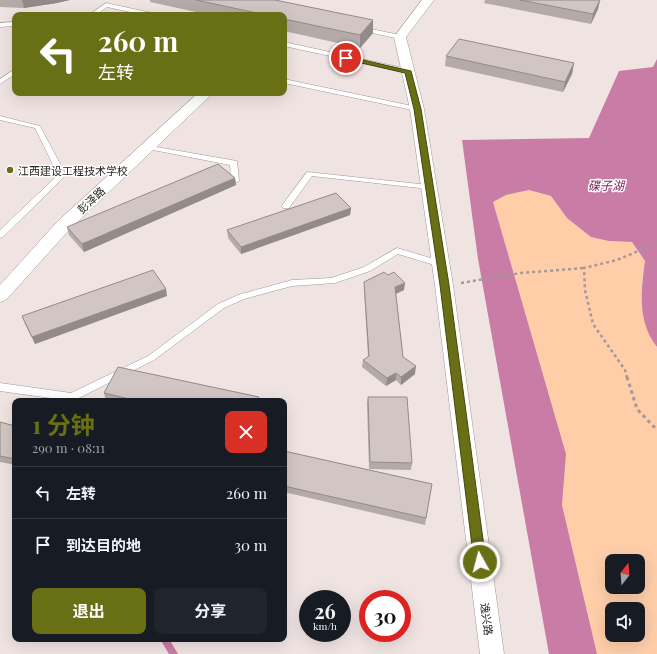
<!DOCTYPE html>
<html lang="zh">
<head>
<meta charset="utf-8">
<style>
  body { margin:0; font-family:"Playfair Display","Noto Sans SC",serif; background:#20242c; color:#f1f3f6; height:100vh; display:flex; flex-direction:column; font-size:15px; white-space:nowrap }
  * { box-sizing:border-box; margin:0 }
  p { font-size:13px; color:#9ea1a6 }
  .icon { flex:none; width:22px; height:22px; fill:none; stroke:currentColor; stroke-width:2; stroke-linecap:round; stroke-linejoin:round }
  .map { position:relative; flex:1; overflow:hidden }
  .details { position:absolute; left:12px; top:398px; width:275px; height:244px; display:flex; flex-direction:column; background:#171b24; border-radius:8px; box-shadow:0 4px 16px #0002 }
  .details>* { flex:none }
  .banner { position:absolute; left:12px; top:12px; width:275px; height:84px; border-radius:8px; box-shadow:0 4px 16px #0002; background:#686f15; color:#fff; overflow:hidden }
  .needle { width:26px; rotate:17deg }
  .fabs { position:absolute; left:605px; top:554px; display:grid; gap:8px }
  .fabs a { display:grid; place-items:center; width:40px; height:40px; border-radius:8px; background:#171b24; box-shadow:0 4px 16px #0002; font-size:20px }
  .speed { position:absolute; left:299px; top:590px; display:flex; gap:8px; font-size:20px; font-weight:700; text-align:center }
  .speed>* { display:grid; place-content:center; width:52px; height:52px; border-radius:50%; background:#171b24; box-shadow:0 4px 16px #0002; line-height:1 }
  .speed small { font-size:10px; font-weight:400 }
  .speed .limit { border:6px solid #d22; background:#fff; color:#111 }
  .pin { position:absolute; display:grid; place-items:center; width:34px; height:34px; color:#fff; margin:-17px; border:2px solid #fff; border-radius:50%; box-shadow:0 1px 4px #0007 }
  .me { position:absolute; width:44px; margin:-22px; rotate:353deg; stroke-linejoin:round; filter:drop-shadow(0 0 3px #0008) }
  .turn { display:flex; align-items:center; gap:14px; height:84px; padding:0 20px; font-size:18px }
  .turn .icon { width:52px; height:52px; stroke-width:2.5 }
  .turn b { display:block; font-size:28px; line-height:34px }
  .round { display:grid; place-items:center; flex:none; width:42px; height:42px; border-radius:8px; background:#20242c }
  .summary { display:flex; align-items:center; justify-content:space-between; height:68px; padding:0 20px }
  h1 { font-size:24px; font-weight:700; line-height:30px; color:#686f15 }
  .button { display:flex; gap:8px; margin-top:auto; padding:8px 20px }
  .button a { flex:1; height:46px; border-radius:8px; background:#686f15; color:#fff; font-size:16px; font-weight:700; line-height:46px; text-align:center }
  .button a+a { background:#20242c; color:#f1f3f6 }
  ul { padding:0; list-style:none }
  li { display:flex; align-items:center; gap:12px; height:52px; padding:0 20px; border-top:1px solid #363941 }
  li div { flex:1 }
  li b { display:block; font-size:15px }
  li em { font-style:normal }
  .map>svg:first-child { display:block }
  .green { fill:#ffcea9; fill-rule:evenodd }
  .water { fill:#c97ca6 }
  .lines { fill:none; stroke-linecap:round; stroke-linejoin:round }
  .stream { fill:#c97ca6; fill-rule:evenodd }
  .lane-casing { stroke:#a29796; stroke-width:1 }
  .street-casing { stroke:#a29796; stroke-width:1 }
  .path-far1 { stroke:#a29998; stroke-width:2.5; stroke-dasharray:3 3; stroke-linecap:butt }
  .path { stroke:#a29998; stroke-width:3; stroke-dasharray:3.5 3.5; stroke-linecap:butt }
  .lane { fill:#fff; fill-rule:evenodd }
  .street { fill:#fff; fill-rule:evenodd }
  .wall { fill:#b4aaa8 }
  .shaded-wall { fill:#928b88 }
  .building { fill:#d1c6c3; stroke:#928b88 }
  .route { fill:#686f15; stroke:#44480e }
  .poi-dot { fill:#686f15; stroke:#fff; stroke-width:1.5 }
  .labels { text-anchor:middle; dominant-baseline:central; stroke-width:3; stroke-linejoin:round; paint-order:stroke }
  .poi-label { font-size:11px; fill:#262221; stroke:#fff; text-anchor:start }
  .street-label { font-size:11px; fill:#262221; stroke:#fff }
  .water-label { font-size:12px; font-style:italic; fill:#7f245c; stroke:#fff }
</style>
</head>
<body>
<div class="map">
<svg width="657" height="654" viewBox="0 0 657 654">
  <rect width="100%" height="100%" fill="#f0e4e3"/>
  <!-- green -->
  <path class="green" d="M529,190L551,196L567,218L609,241L632,242L645,261L642,281L654,343L657,347V654H597L562,505L566,454L493,202L506,195ZM612,561H638V587H612ZM612,609H638V635H612Z"/>
  <!-- water -->
  <path class="water" d="M657,59V347C637,322 641,290 645,261L632,242L609,241L591,237L567,218L551,196L529,190L506,195L493,202L566,454L562,505L597,654H549L478,259L462,140L589,138L619,71L653,67Z"/>
  <g class="lines">
    <!-- stream -->
    <path class="stream" d="M160,639H169L178,654H169Z"/>
    <defs>
      <g id="lane">
        <path d="M106,3L152,13L155,15H144L107,7L96,15H89Z"/>
        <path d="M15,22V26L0,27V23Z"/>
        <path d="M361,27L400,35L403,37L400,39L359,30V28Z"/>
        <path d="M284,42L408,69L411,71L408,73L284,46Z"/>
        <path d="M15,69V74L0,84V79Z"/>
        <path d="M284,79L417,107L420,109L417,111L284,83Z"/>
        <path d="M0,116L40,126L66,175L3,237L0,238V230L58,175L35,128L0,120Z"/>
        <path d="M145,145L237,161L239,181L235,183L231,181L230,165L148,149H145Z"/>
        <path d="M307,172L429,185L433,187L429,189L312,176L289,208H283L282,206L283,204Z"/>
        <path d="M397,248L444,262L445,264L441,267L398,254L370,271L335,283L292,286L244,299L224,308L154,360L75,400L72,401L0,391V383L71,393L148,356L218,304L238,295L292,280L331,278L364,267Z"/>
      </g>
      <g id="street">
        <path d="M422,0H434L406,37L424,109L453,285L504,654H480L435,285L410,109L394,37Z"/>
        <path d="M198,93H213L69,230L6,300L0,302V285L57,222Z"/>
      </g>
    </defs>
    <!-- lane casing -->
    <use href="#lane" class="lane-casing"/>
    <!-- street casing -->
    <use href="#street" class="street-casing"/>
    <!-- path-far1 -->
    <g class="path-far1">
      <path d="M461,283L521,273L584,268"/>
      <path d="M627,378L625,370L593,324L585,290L584,268L617,260L657,243"/>
    </g>
    <!-- path -->
    <path class="path" d="M627,377L637,409L657,430"/>
    <!-- lane -->
    <use href="#lane" class="lane"/>
    <!-- street -->
    <use href="#street" class="street"/>
  </g>
  <!-- wall -->
  <g class="wall">
    <path d="M0,0H70L57,3L24,8L0,7Z"/>
    <path d="M150,0H275L373,33L360,48L284,31V15H210L150,2Z"/>
    <path d="M485,0H600L598,9L591,24L484,3Z"/>
    <path d="M446,56L574,63L572,74L563,92L445,66Z"/>
    <path d="M235,178L236,185L84,252L69,235L67,227Z"/>
    <path d="M351,208L350,215L241,254L228,238L227,230Z"/>
    <path d="M364,282L404,290L396,294L403,357L415,374L401,385L396,380L386,386L362,367L363,360L368,357L364,289Z"/>
    <path d="M167,296L35,344L25,324L22,316Z"/>
    <path d="M104,393L259,401H106Z"/>
    <path d="M368,397L412,463L411,470L369,469L367,404Z"/>
    <path d="M0,422L15,426V465L0,462Z"/>
    <path d="M284,451L432,484L425,525L284,492Z"/>
  </g>
  <!-- shaded-wall -->
  <g class="shaded-wall">
    <path d="M22,0H70L57,3L24,8Z"/>
    <path d="M600,0L598,9L591,24L593,14Z"/>
    <path d="M373,20V33L360,48V35Z"/>
    <path d="M574,63L572,74L563,92L565,82Z"/>
    <path d="M235,178L236,185L84,252L82,244Z"/>
    <path d="M351,208L350,215L241,254V247Z"/>
    <path d="M405,283L404,290L395,294V287Z"/>
    <path d="M166,289L167,296L35,344L32,337Z"/>
    <path d="M416,366L415,374L401,385V377Z"/>
    <path d="M396,373V380L386,386L387,378Z"/>
  </g>
  <!-- building -->
  <g class="building">
    <path d="M196,0H275L373,20L360,35L284,19V15H266Z"/>
    <path d="M520,0H600L593,14Z"/>
    <path d="M459,39L574,63L565,82L446,56Z"/>
    <path d="M218,164L235,178L82,244L67,227Z"/>
    <path d="M336,193L351,208L241,247L227,230Z"/>
    <path d="M153,270L166,289L32,337L22,316Z"/>
    <path d="M384,272L388,275L394,272L405,283L395,287L403,357L416,366L401,377L396,373L387,378L363,360L369,356L364,282Z"/>
    <path d="M118,367L259,397L257,401H138L104,393Z"/>
    <path d="M368,397H407L412,463L370,462Z"/>
    <path d="M0,422L15,426V459L0,456Z"/>
    <path d="M284,451L432,484L426,518L284,486Z"/>
  </g>
  <!-- route -->
  <path class="route" d="M346,56L411,71L421,109L449,285L486,562L484,566L480,567L476,566L474,562L440,285L414,109L405,73L344,59V56Z"/>
  <!-- markers -->
  <circle class="poi-dot" cx="10" cy="170" r="4"/>
  <g class="labels">
    <!-- poi labels -->
    <g class="poi-label">
      <text x="18" y="170">江西建设工程技术学校</text>
    </g>
    <!-- street labels -->
    <g class="street-label">
      <text transform="translate(91 200) rotate(-43)">彭泽路</text>
      <text transform="translate(487 619) rotate(83)">逸兴路</text>
    </g>
    <!-- water labels -->
    <g class="water-label">
      <text x="606" y="185">碟子湖</text>
    </g>
  </g>
</svg>
<div class="fabs">
<a><svg class="needle" viewBox="-14 -14 28 28"><path d="M0-13l5 13h-10z" fill="#e53935"/><path d="M0 13l5-13h-10z" fill="#9ea1a6"/></svg></a>
<a><svg class="icon" aria-label="sound" viewBox="0 0 24 24"><path d="M4 9h4l5-4v14l-5-4H4zM17 9q2 3 0 6"/></svg></a>
</div>
<div class="speed"><div>26<small>km/h</small></div><div class="limit">30</div></div>
<div class="pin" style="left:346px;top:58px;background:#d93025"><svg class="icon" aria-label="arrive" viewBox="0 0 24 24"><path d="M6 21V4h12l-3 4 3 4H6"/></svg></div>
<svg class="me" style="left:480px;top:562px" viewBox="-20 -20 40 40"><circle r="17" fill="#686f15" stroke="#fff" stroke-width="3"/><path d="M0-11L8 9 0 5-8 9z" fill="#fff"/></svg>
<div class="banner">
<div class="turn"><svg class="icon" aria-label="left" viewBox="0 0 24 24"><path d="M17 20v-9H6M10 6l-5 5 5 5"/></svg><div><b>260 m</b>左转</div></div>
</div>
<section class="details">
<div class="summary"><div><h1>1 分钟</h1><p>290 m · 08:11</p></div><a class="round" style="background:#d93025;color:#fff"><svg class="icon" aria-label="close" viewBox="0 0 24 24"><path d="M6 6l12 12M18 6L6 18"/></svg></a></div>
<ul>
<li><svg class="icon" aria-label="left" viewBox="0 0 24 24"><path d="M17 20v-9H6M10 6l-5 5 5 5"/></svg><div><b>左转</b></div><em>260 m</em></li>
<li><svg class="icon" aria-label="arrive" viewBox="0 0 24 24"><path d="M6 21V4h12l-3 4 3 4H6"/></svg><div><b>到达目的地</b></div><em>30 m</em></li>
</ul>
<div class="button"><a>退出</a><a>分享</a></div>
</section>
</div>
</body>
</html>
